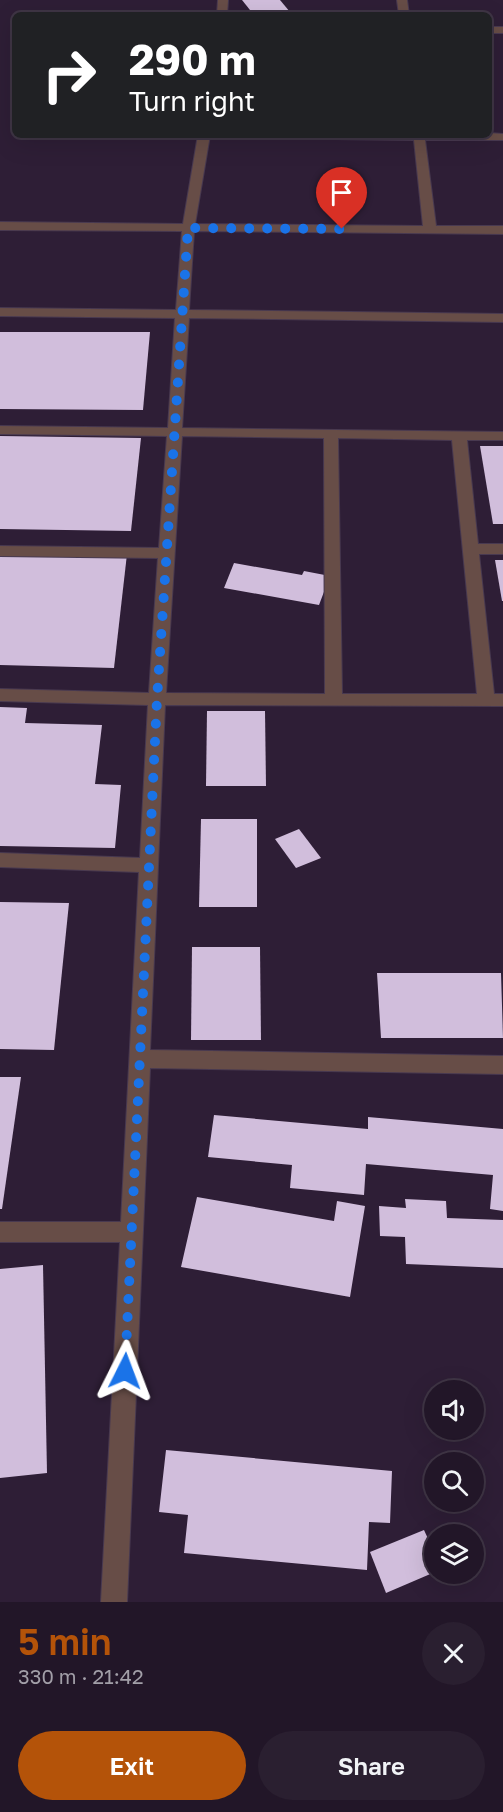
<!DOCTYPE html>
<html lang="en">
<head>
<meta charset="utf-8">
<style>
  body { margin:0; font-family:"Golos Text",sans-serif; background:#2a1f30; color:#f1f3f6; height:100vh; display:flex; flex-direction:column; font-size:22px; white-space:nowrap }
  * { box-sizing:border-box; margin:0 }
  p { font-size:20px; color:#a29fa8 }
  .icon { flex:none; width:33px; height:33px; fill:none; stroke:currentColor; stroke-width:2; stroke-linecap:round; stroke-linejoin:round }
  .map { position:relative; height:1602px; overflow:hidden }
  .side { display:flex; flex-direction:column; background:#221628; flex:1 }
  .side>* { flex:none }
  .top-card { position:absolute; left:12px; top:12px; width:480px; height:126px; border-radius:9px; box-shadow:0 6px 24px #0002,0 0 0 2px #3f3545; background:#202124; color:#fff; overflow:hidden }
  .controls { position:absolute; left:424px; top:1380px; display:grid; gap:12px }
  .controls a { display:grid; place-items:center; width:60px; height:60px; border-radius:50%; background:#221628; box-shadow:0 6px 24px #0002,0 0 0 2px #3f3545; font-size:30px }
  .pin { position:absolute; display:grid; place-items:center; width:51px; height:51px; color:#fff; margin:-62px -26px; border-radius:50% 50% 50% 0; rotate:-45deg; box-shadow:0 0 6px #0007 }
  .pin .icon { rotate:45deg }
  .me { position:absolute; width:66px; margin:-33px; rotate:3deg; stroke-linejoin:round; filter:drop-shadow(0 0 4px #0008) }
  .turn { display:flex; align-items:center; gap:21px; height:126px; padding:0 18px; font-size:27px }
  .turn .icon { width:78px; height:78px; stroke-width:2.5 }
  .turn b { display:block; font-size:42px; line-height:51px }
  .round { display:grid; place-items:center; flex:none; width:63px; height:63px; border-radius:32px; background:#2a1f30 }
  .overview { display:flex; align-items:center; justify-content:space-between; height:102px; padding:0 18px }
  h1 { font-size:36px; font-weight:600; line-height:45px; color:#b45309 }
  .action { display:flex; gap:12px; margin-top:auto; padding:12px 18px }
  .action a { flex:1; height:69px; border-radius:36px; background:#b45309; color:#fff; font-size:24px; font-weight:600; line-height:69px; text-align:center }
  .action a+a { background:#2a1f30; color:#f1f3f6 }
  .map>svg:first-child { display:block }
  .building { fill:#d1bedc }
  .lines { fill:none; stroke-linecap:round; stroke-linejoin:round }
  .minor-casing { stroke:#483950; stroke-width:2 }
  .minor { fill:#674d47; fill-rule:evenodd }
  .route { stroke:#1a73e8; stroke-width:10; stroke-dasharray:0 18 }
</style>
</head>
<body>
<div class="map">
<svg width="503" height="1602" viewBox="0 0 503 1602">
  <rect width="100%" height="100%" fill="#2e1e36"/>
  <!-- building -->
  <g class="building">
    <path d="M242,0H280L290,12L254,15Z"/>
    <path d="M0,332H150L143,410L0,409Z"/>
    <path d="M0,436L141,438L131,531L0,529Z"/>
    <path d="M480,446H503V524H493Z"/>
    <path d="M0,552L127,554L114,668L0,665Z"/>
    <path d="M495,560H503V601H502Z"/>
    <path d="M234,563L302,575L304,571L330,576L319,605L224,588Z"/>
    <path d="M0,707L27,708L25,723L102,725L95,784L121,785L115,848L0,846Z"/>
    <path d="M207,711H265L266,786H206Z"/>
    <path d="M201,819H257V907H199Z"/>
    <path d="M299,829L321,858L296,868L275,839Z"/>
    <path d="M0,902L69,903L54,1050L0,1049Z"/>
    <path d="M192,947H260L261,1040H191Z"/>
    <path d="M377,973H501L503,1038H381Z"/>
    <path d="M0,1077H21L2,1209H0Z"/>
    <path d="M214,1115L368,1129V1117L503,1129V1211L490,1209L493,1175L366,1164L364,1195L290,1188L292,1165L208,1157Z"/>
    <path d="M197,1197L334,1221L337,1201L365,1206L350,1297L181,1267Z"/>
    <path d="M405,1199L446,1201L447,1218L503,1220V1268L406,1264L405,1237L380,1236L379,1206L406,1208Z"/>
    <path d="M43,1265L47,1473L0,1478V1269Z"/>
    <path d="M166,1450L392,1471L390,1523L369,1522L367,1570L184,1553L188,1515L159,1512Z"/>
    <path d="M424,1530L435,1554V1572L386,1593L370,1552Z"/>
  </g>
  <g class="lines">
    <defs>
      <g id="minor">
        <path d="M218,0H228L227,15H217Z"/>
        <path d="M397,0H407L409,15H399Z"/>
        <rect x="489" y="27" width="14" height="6"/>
        <path d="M489,133L503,134V140H425L436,226H503V234L194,231L189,310L503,314V322L189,318L182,428L503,432V440H467L478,544H503V554H479L494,694H503V706L165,705L150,1050L503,1056V1074L150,1068L127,1602H101L120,1242H0V1222H121L139,872L0,867V853L140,858L148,705L0,701V689L149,693L158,558L0,556V546L159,548L167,436L0,434V426L168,428L175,318L0,316V308L176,310L182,231L0,230V222L183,224L198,135H210L195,224L423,226L414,140L256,138L250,135ZM182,436L324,438L325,694L166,693ZM338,438L452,440L477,694H342Z"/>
      </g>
    </defs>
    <!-- minor casing -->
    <use href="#minor" class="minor-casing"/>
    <!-- minor -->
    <use href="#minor" class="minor"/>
  </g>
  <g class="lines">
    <!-- route -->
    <path class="route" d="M125,1371L157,699L188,228L342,229"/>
  </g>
</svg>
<div class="controls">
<a><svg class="icon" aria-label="sound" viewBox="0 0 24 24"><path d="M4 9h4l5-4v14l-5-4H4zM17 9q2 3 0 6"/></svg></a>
<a><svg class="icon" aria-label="search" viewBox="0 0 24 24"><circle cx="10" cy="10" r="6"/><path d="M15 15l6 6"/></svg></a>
<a><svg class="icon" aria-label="layers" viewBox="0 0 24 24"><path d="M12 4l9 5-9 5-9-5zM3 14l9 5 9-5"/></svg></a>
</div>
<div class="pin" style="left:342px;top:229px;background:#d93025"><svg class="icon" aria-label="arrive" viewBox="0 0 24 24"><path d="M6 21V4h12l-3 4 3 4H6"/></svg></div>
<svg class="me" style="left:125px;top:1371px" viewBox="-20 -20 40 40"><path d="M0-17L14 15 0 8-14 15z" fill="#1a73e8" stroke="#fff" stroke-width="4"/></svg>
<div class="top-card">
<div class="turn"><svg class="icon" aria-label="right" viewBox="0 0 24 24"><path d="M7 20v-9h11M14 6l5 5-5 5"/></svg><div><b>290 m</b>Turn right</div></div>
</div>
</div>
<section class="side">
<div class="overview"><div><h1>5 min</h1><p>330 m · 21:42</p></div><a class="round"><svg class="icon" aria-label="close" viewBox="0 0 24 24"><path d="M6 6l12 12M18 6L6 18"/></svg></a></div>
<div class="action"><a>Exit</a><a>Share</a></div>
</section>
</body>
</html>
